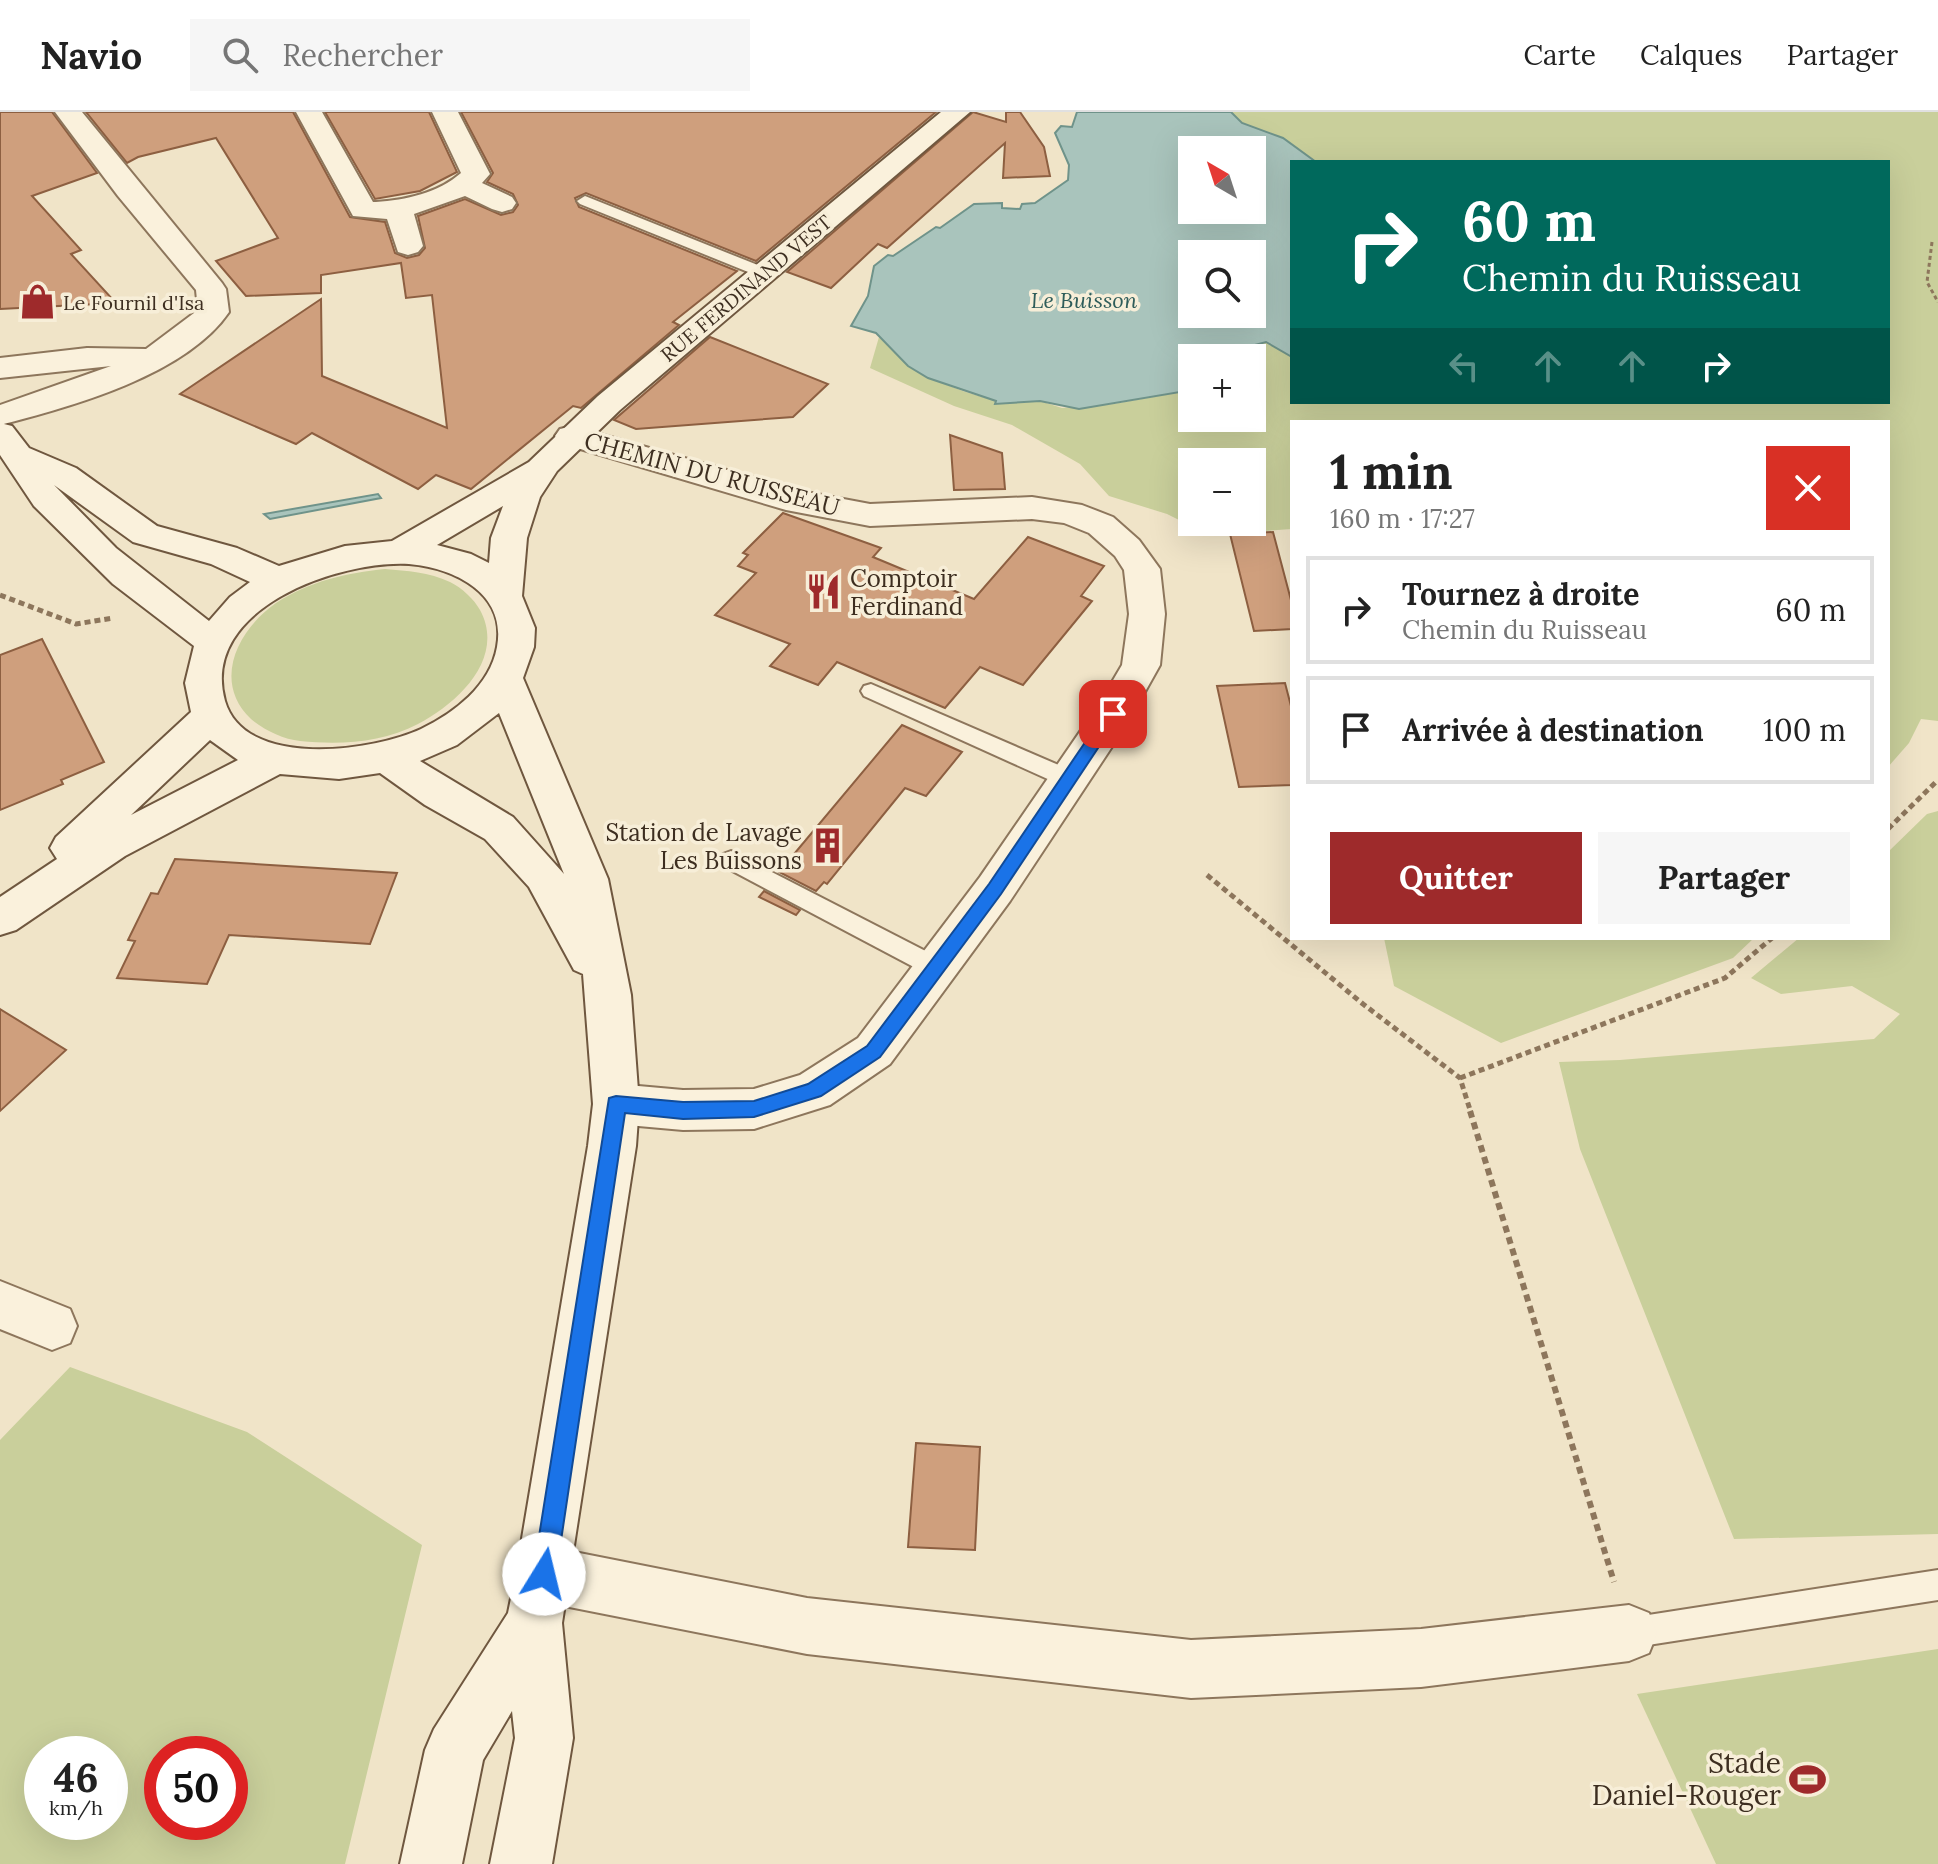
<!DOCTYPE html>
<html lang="fr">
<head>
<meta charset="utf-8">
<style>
  body { margin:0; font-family:Lora,serif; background:#f6f6f6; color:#222; height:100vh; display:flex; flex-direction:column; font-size:30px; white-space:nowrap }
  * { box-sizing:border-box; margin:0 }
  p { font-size:26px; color:#767676 }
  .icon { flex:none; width:44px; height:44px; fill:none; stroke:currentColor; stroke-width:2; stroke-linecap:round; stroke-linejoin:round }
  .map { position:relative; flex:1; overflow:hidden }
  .drawer { position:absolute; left:1290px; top:308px; width:600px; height:520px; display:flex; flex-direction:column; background:#fff; border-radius:0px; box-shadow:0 8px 32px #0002 }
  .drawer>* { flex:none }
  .hud { position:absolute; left:1290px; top:48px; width:600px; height:244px; border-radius:0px; box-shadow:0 8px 32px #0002; background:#00695c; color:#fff; overflow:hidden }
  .needle { width:52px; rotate:321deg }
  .tools { position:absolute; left:1178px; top:24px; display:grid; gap:16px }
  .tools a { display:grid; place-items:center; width:88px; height:88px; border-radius:0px; background:#fff; box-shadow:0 8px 32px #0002; font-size:40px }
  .speed { position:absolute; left:24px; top:1624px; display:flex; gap:16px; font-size:40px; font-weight:700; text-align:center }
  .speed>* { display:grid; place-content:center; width:104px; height:104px; border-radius:50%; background:#fff; box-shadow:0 8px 32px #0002; line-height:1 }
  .speed small { font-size:20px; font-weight:400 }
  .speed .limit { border:12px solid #d22; background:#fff; color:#111 }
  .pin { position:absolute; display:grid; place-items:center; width:68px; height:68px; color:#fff; margin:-34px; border-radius:16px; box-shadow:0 4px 12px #0006 }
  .me { position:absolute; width:88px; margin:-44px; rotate:9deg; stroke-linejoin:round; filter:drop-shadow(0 0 6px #0008) }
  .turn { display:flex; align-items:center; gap:28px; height:168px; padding:0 40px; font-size:36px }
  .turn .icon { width:104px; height:104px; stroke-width:2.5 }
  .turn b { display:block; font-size:56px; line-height:68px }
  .lanes { display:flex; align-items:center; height:76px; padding:0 40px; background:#0003; justify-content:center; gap:40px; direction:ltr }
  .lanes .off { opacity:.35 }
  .round { display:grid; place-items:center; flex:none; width:84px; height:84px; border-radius:0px; background:#f6f6f6 }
  .head { display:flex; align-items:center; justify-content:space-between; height:136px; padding:0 40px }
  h1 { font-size:48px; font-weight:800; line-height:60px }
  .primary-button { display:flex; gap:16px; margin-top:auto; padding:16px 40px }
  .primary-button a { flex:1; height:92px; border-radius:0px; background:#9e2a2b; color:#fff; font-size:32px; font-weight:800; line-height:92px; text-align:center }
  .primary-button a+a { background:#f6f6f6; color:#222 }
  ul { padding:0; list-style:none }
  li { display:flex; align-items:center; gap:24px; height:108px; margin:0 16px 12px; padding:0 24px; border:4px solid #e0e0e0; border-radius:0px }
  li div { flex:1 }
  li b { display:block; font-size:30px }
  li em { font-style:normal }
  header { display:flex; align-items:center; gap:48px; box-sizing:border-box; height:112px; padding:0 40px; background:#fff; border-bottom:2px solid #e0e0e0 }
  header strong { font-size:38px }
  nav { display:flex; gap:44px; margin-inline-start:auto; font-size:28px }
  .search { width:560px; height:72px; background:#f6f6f6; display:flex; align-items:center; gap:20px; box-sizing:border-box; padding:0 28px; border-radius:0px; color:#767676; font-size:30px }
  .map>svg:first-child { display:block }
  .green { fill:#c9cf9b; fill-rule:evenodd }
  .water { fill:#a9c4bc; stroke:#6f938a; stroke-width:2; fill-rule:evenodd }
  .building { fill:#cf9f7d; stroke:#8d5f41; stroke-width:2 }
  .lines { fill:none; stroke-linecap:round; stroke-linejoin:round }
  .lane-casing { stroke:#8d765c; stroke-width:4 }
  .street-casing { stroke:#8d765c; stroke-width:4 }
  .secondary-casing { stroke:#6f573f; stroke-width:4 }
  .path-far2 { stroke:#8d765c; stroke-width:3; stroke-dasharray:4 3; stroke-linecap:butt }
  .path-far1 { stroke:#8d765c; stroke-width:5; stroke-dasharray:6 4; stroke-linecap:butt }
  .path { stroke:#8d765c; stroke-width:6; stroke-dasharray:7 5; stroke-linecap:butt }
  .lane { fill:#faf1dc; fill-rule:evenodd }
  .street { fill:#faf1dc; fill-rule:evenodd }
  .secondary { fill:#faf1dc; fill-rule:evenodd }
  .route { fill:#1a73e8; stroke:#114b97; stroke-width:2 }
  .labels { text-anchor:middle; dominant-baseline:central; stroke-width:7; stroke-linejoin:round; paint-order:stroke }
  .far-street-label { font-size:20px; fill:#3d2e20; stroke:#f7eed8 }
  .far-poi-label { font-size:20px; fill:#3d2e20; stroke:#f7eed8; text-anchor:start }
  .far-water-label { font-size:22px; font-style:italic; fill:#2f5d5a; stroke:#f7eed8 }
  .street-label { font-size:24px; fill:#3d2e20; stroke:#f7eed8 }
  .poi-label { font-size:24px; fill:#3d2e20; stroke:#f7eed8; text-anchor:start }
  .near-poi-label { font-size:28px; fill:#3d2e20; stroke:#f7eed8; text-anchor:end }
</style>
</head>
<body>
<header>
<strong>Navio</strong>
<div class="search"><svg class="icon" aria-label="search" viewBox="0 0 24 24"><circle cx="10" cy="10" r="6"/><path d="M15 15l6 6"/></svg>Rechercher</div>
<nav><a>Carte</a><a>Calques</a><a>Partager</a></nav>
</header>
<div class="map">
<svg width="1938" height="1752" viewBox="0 0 1938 1752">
  <rect width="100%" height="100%" fill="#f0e4c8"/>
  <!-- green -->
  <g class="green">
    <path d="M1231,0H1938V609L1921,607L1909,631L1888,655V310H1292V417L1209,423L1167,402L1109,384L1080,352L1012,313L954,294L870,256L879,225C913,262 950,277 997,289L996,292L1040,289L1062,296L1113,292L1192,278V306H1252V246H1230L1228,242L1266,230L1292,245V290H1888V50H1316L1283,26L1242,11ZM1192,350H1252V410H1192Z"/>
    <path d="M385,457C407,459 429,460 450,470C462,476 474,487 480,498C506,546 458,591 418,612C382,631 340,633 300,629C283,627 264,618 251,607C212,570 237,518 276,491C310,469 346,461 385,457Z"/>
    <path d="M1938,699V1422L1734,1427L1580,1037L1559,950L1620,948L1874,927L1900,902L1852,874L1781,882L1751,866L1799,826H1888V740L1927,702Z"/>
    <path d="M1384,826H1754L1733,846L1501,931L1394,874Z"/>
    <path d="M70,1255L247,1320L422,1433L345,1752H0V1328ZM110,1642V1710H42V1642ZM230,1642V1710H162V1642Z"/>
    <path d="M1938,1537V1752H1716L1637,1582Z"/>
  </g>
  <!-- water -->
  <g class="water">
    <path d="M1077,0H1231L1242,11L1283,26L1316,50H1292V245L1266,230L1232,239L1228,242L1230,246H1192V278L1079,297L1040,289L995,292L996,289L928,266L908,254L876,221L851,214L868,184L874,154L888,143L893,144L936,115L940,116L974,92L1002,91V96L1020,97L1022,92L1035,91L1068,68L1069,53L1055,21L1061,14L1072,15ZM1192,38H1252V98H1192ZM1192,142H1252V202H1192Z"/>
    <path d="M378,382L381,386L270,407L264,402Z"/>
  </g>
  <!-- building -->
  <g class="building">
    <path d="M0,0H52L97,61L32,84L81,138L71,142L116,191L0,197Z"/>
    <path d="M86,0H293L350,105L385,110L395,141L407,146L419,143L425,136L418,104L465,87L501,103L513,100L518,93L513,82L487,70L493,61L461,0H936L756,149L586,81L575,86L579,95L737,159L673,210L679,213L581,296L573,294L471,377L436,363L418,377L312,321L296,332L180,282L321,187L322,264L447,316L432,183L406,186L401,151L321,163V181L246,184L216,149L278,126L216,26L138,45L127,51Z"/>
    <path d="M325,0H429L457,60L420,79L375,87Z"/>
    <path d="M973,0L1006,10V0H1020L1044,35L1050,64L1003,66L1005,31L887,136L878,132L831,176L787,160Z"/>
    <path d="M710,225L828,272L793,305L636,317L614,308Z"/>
    <path d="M950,323L1002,341L1005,377L954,378Z"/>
    <path d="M783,401L881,436L873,445L974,487L1028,425L1104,454L1081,484L1092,489L1023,573L980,555L945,596L837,550L818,573L770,554L790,532L715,503L756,461L738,454L748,443L743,441Z"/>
    <path d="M1273,420L1292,492V517L1254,519L1230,422Z"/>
    <path d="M42,527L104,650L61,668L63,672L0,698V543Z"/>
    <path d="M1285,571L1292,598V673L1239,675L1217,574Z"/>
    <path d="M902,613L962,640L926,684L905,676L827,772L824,770L816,779L779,760Z"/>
    <path d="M175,747L397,761L370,832L229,823L207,872L117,866L135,829L128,828L151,781L158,782Z"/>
    <path d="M764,779L800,798L796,803L759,785Z"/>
    <path d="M0,897L66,938L0,999Z"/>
    <path d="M916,1331L980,1335L975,1438L908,1435Z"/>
  </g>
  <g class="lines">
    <defs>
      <g id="lane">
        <path d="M585,84L770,158L772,161L770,164H758L580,92L577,89Z"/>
        <path d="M871,572L1077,661L1080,667L1077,673H1061L864,584L861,579L864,574Z"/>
        <path d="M731,739L943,848L947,855L943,862L935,865L927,862L723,754L720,748L723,742Z"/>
        <path d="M1938,1458V1488L1629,1536L1618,1532L1614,1521L1618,1510L1629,1506Z"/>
      </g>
      <g id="street">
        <path d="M55,0H82L222,171L226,177L229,200C186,263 71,295 0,313V293L111,254L0,266V246L87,236L146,237L198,198L196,178L118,84Z"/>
        <path d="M296,0H322L373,90H376C406,88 438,81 461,61L432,0H458L490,62L482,71L512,85L516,91L512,97L502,100L492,97L465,84L414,102L423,134L418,140L408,143L398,140L387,107L353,104Z"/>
        <path d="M572,314L801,379L870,392L1032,385L1082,393L1113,405L1139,428L1160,457L1165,502L1160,553L1127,612L1010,789L890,952L830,993L754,1017L683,1018L616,1012L600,1006L593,992L600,978L616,972L683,978L754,977L800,963L858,926L980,765L1099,592L1122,553L1129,502L1124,458L1115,444L1089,421L1064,411L1032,407L870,414L786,398L560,331L555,324L560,317Z"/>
        <path d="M0,1169L70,1197L77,1214L70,1231L52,1238L0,1217Z"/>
        <path d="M544,1434L807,1486L1191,1528L1421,1517L1629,1493L1649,1501L1657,1521L1649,1541L1629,1549L1421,1575L1191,1586L807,1542L544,1490L524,1482L516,1462L524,1442Z"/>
      </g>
      <path id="secondary" d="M941,0H970L620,298L557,359L540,385L527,426L522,484L535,516L534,535L523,566L608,767L631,883L639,992L636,1034L562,1511L573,1626L552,1752H490L515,1626L512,1599L483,1648L462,1752H400L425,1638L434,1617L508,1501L516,1462L588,1034L593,992L583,862L574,858L529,775L485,727L425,693L380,661L339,667L280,662L125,744L16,818L0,823V785L57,747L50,736L56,725L191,600L185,571L194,534L113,472L34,394L0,343V311L12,314L29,336L76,356L157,414L237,436L279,454L345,434L392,429L529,350L598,284ZM54,373L133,430L211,452L250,470L230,485L209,509L116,436ZM503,394L491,426L489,451L471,442L437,433ZM409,452C454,456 507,481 497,535C490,574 454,601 421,617C374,639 245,658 225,589C199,496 340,448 409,452ZM499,601L564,762L513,705L420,649L457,633ZM210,628L238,648L131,703Z"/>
    </defs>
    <!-- lane casing -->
    <use href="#lane" class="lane-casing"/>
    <!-- street casing -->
    <use href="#street" class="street-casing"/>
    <!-- secondary casing -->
    <use href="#secondary" class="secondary-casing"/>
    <!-- path-far2 -->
    <path class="path-far2" d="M1932,130L1927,170L1938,190"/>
    <!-- path-far1 -->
    <g class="path-far1">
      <path d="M0,483L76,512L113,506"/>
      <path d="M1888,717L1938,668"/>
      <path d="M1207,763L1363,892L1460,966L1471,1001"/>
      <path d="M1460,966L1725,866L1772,826"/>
    </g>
    <!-- path -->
    <path class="path" d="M1470,999L1614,1470"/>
    <!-- lane -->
    <use href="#lane" class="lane"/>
    <!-- street -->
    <use href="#street" class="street"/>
    <!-- secondary -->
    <use href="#secondary" class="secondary"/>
  </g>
  <!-- route -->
  <path class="route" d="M1113,596L1121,602L1118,606L1001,782L880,945L821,984L754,1005L683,1007L625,1001L556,1462L553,1470L544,1473L536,1470L533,1462L609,986L616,984L683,990L754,989L808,972L867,934L989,772L1107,598Z"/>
  <!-- icons -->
  <defs>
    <symbol id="shop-bare" viewBox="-9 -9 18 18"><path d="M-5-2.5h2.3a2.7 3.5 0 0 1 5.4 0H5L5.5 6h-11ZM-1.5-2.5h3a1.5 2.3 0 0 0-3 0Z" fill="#9e2a2b" stroke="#f7eed8" stroke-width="2.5" paint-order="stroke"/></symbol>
    <symbol id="restaurant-bare" viewBox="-9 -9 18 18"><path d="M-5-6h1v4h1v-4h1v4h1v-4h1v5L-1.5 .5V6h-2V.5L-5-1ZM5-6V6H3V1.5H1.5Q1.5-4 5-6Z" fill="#9e2a2b" stroke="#f7eed8" stroke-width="2.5" paint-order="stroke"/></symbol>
    <symbol id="building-bare" viewBox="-9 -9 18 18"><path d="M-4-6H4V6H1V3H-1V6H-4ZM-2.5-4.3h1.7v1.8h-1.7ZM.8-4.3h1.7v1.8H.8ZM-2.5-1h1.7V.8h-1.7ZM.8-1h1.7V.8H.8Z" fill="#9e2a2b" stroke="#f7eed8" stroke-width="2.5" paint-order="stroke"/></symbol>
    <symbol id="stadium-bare" viewBox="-9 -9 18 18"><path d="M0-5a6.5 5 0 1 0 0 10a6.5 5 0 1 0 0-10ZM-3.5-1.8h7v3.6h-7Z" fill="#9e2a2b" stroke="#f7eed8" stroke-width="2.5" paint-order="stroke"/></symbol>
  </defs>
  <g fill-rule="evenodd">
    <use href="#shop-bare" x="12" y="164" width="51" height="51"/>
    <use href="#restaurant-bare" x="798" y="454" width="51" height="51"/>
    <use href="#building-bare" x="802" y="708" width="51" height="51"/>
    <use href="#stadium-bare" x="1782" y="1642" width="51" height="51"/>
  </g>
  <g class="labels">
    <!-- far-street labels -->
    <g class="far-street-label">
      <text transform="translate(746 176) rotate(-40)">RUE FERDINAND VEST</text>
    </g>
    <!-- far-poi labels -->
    <g class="far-poi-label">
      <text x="63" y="190">Le Fournil d'Isa</text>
    </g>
    <!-- far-water labels -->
    <g class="far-water-label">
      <text x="1084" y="188">Le Buisson</text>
    </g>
    <!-- street labels -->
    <g class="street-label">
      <text transform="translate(712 362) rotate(15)">CHEMIN DU RUISSEAU</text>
    </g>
    <!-- poi labels -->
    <g class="poi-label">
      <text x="850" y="466">Comptoir<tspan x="850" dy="28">Ferdinand</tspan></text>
      <text x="802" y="720" text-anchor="end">Station de Lavage<tspan x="802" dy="28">Les Buissons</tspan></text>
    </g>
    <!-- near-poi labels -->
    <g class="near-poi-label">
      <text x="1781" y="1651">Stade<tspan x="1781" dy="32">Daniel-Rouger</tspan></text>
    </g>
  </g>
</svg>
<div class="tools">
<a><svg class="needle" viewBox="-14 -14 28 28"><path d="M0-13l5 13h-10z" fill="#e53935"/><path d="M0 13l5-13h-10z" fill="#767676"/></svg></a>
<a><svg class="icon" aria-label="search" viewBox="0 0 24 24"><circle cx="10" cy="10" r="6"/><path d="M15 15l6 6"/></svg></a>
<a>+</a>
<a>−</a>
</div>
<div class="speed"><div>46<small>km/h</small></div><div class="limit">50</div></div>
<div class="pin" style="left:1113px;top:602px;background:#d93025"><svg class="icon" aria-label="arrive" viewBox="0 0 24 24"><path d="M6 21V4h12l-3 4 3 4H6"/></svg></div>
<svg class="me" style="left:544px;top:1462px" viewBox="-20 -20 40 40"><circle r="19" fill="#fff"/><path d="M0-13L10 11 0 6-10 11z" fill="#1a73e8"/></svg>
<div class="hud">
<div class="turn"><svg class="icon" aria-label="right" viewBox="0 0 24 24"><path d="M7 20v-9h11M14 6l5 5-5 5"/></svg><div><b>60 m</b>Chemin du Ruisseau</div></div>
<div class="lanes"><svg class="icon off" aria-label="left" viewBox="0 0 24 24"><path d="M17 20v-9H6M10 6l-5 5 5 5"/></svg><svg class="icon off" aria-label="ahead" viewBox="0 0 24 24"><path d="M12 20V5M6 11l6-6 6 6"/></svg><svg class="icon off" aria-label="ahead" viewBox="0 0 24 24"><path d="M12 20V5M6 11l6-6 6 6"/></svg><svg class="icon" aria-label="right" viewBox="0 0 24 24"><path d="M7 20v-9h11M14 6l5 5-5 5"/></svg></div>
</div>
<section class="drawer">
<div class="head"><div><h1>1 min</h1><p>160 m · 17:27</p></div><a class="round" style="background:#d93025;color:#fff"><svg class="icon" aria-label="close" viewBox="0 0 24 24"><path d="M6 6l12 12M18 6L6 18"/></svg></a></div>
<ul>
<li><svg class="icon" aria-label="right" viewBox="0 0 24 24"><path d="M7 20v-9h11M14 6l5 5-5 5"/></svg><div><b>Tournez à droite</b><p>Chemin du Ruisseau</p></div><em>60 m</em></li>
<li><svg class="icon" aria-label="arrive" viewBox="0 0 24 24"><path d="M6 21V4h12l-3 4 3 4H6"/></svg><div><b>Arrivée à destination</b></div><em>100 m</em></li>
</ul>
<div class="primary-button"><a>Quitter</a><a>Partager</a></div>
</section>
</div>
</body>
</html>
